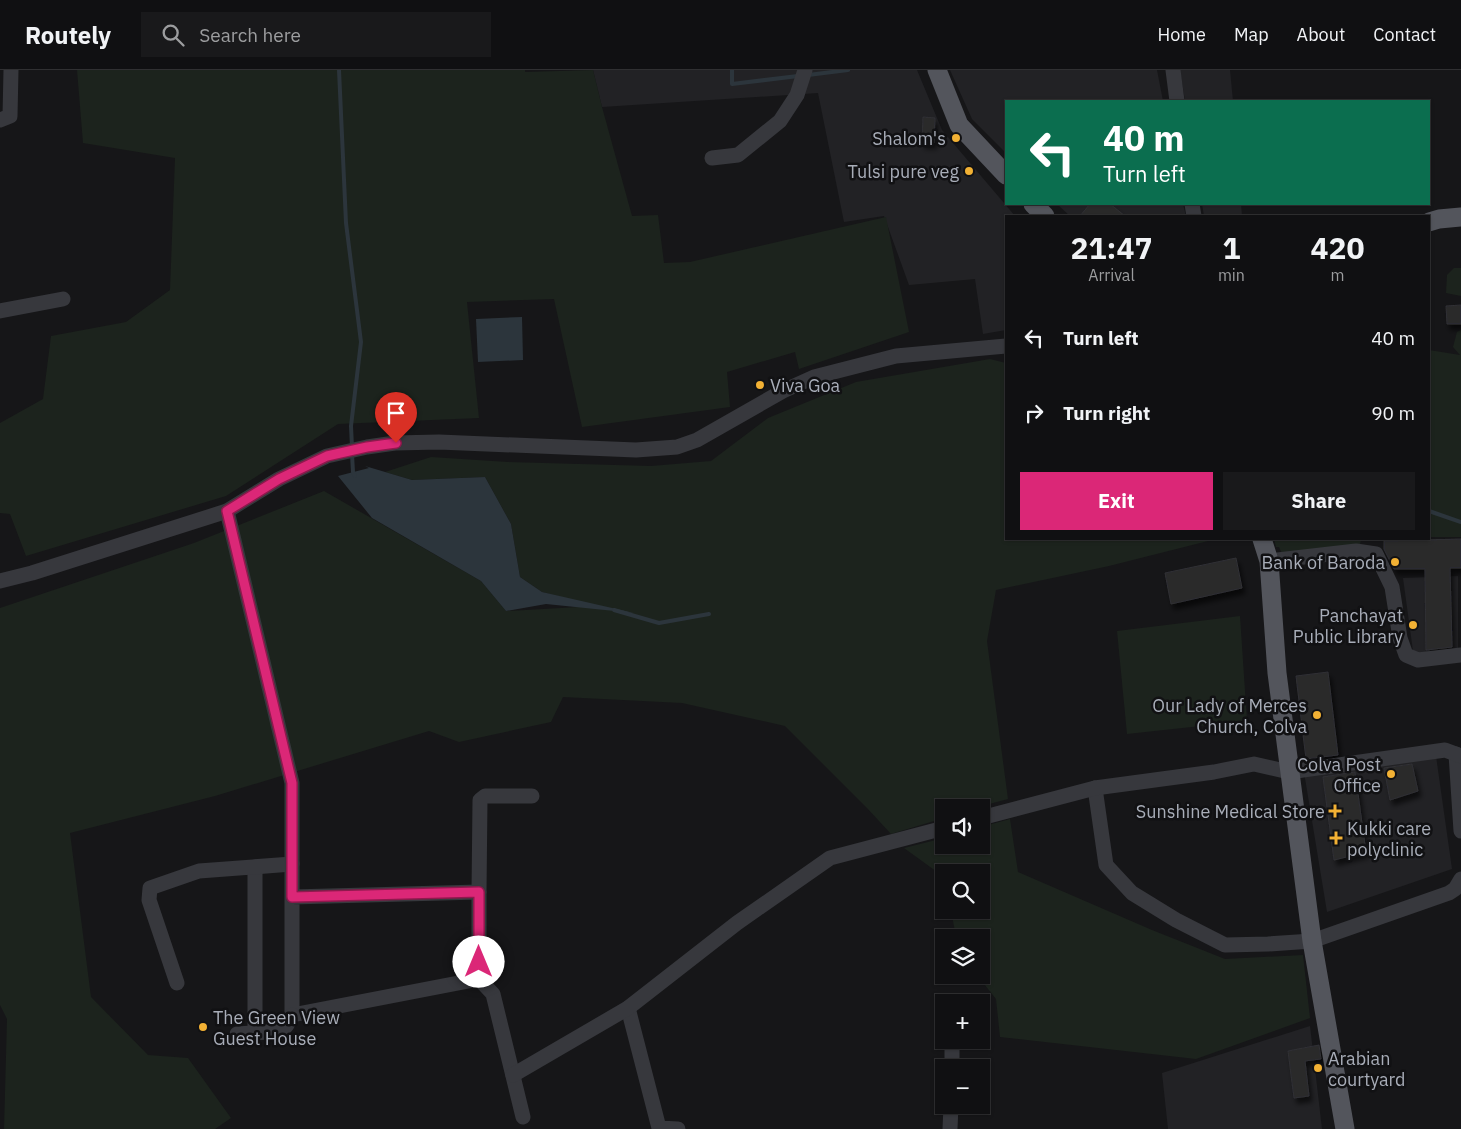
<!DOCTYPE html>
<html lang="en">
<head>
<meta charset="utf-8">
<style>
  body { margin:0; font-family:"IBM Plex Sans",sans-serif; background:#19191b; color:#f1f3f6; height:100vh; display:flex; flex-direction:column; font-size:19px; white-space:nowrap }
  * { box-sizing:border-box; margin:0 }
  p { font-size:16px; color:#9c9d9f }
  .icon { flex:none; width:28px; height:28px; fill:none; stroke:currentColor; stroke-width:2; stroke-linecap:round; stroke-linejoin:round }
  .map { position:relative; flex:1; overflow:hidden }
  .sheet { position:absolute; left:1005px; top:145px; width:425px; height:325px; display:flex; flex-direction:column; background:#101012; border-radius:0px; box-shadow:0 1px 4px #0004,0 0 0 1px #303032 }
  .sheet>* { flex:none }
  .guide { position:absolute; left:1005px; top:30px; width:425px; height:105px; border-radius:0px; box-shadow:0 1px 4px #0004,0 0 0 1px #303032; background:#0b6e4f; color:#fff; overflow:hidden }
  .tools { position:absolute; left:935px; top:729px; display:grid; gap:10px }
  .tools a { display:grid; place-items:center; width:55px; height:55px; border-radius:0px; background:#101012; box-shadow:0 1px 4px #0004,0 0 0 1px #303032; font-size:25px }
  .pin { position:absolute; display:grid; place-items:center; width:42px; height:42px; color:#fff; margin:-51px -21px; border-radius:50% 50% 50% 0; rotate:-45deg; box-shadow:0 0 5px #0007 }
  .pin .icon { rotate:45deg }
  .me { position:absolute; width:55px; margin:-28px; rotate:0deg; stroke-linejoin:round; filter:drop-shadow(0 0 4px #0008) }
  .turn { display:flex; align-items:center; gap:18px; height:105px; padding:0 15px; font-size:22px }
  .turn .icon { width:65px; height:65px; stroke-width:2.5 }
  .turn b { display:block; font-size:35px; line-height:42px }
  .eta { display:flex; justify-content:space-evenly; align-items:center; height:85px; text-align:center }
  .eta b { font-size:30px; font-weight:700; line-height:35px }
  .primary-button { display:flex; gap:10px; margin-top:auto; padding:10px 15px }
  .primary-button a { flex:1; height:58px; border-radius:0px; background:#db2777; color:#fff; font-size:20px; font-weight:700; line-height:58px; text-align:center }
  .primary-button a+a { background:#19191b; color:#f1f3f6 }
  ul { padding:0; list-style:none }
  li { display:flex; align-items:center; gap:15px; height:75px; padding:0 15px }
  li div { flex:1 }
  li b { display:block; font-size:19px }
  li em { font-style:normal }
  header { display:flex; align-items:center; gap:30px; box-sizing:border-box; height:70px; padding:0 25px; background:#101012; border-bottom:1px solid #303032 }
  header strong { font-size:24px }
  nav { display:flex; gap:28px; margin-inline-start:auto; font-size:18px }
  .search { width:350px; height:45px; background:#19191b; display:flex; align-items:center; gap:12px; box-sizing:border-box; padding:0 18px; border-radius:0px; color:#9c9d9f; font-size:19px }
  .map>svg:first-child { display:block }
  .built { fill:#222225 }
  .green { fill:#1c231d }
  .water { fill:#2c353c }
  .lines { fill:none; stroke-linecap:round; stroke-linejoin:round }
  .stream { stroke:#2c353c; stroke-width:4 }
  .building { fill:#29292c; stroke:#303034; filter:url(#shadow) }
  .minor { stroke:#37383d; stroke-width:15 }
  .major { stroke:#53555c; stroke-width:19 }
  .route-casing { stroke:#8e194d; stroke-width:12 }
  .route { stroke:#db2777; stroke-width:9 }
  .poi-dot { fill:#f2b134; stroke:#111113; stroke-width:2 }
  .labels { text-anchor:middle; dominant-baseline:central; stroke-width:5; stroke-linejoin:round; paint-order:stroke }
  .poi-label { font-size:18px; fill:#a8adb8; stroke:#111113; text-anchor:end }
</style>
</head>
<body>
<header>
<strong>Routely</strong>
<div class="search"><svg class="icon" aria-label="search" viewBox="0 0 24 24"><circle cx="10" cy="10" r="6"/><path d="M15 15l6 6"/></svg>Search here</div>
<nav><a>Home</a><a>Map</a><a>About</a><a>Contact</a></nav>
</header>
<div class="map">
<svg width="1461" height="1059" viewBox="0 0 1461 1059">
  <defs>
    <filter id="shadow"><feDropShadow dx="3" dy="5.5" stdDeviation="2.5" flood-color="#0009"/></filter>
  </defs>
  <rect width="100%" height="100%" fill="#161618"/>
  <!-- built -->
  <g class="built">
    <path d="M593,0H917L942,60L1015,146H1006V260L983,264L975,209L909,215L884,146L844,152L818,23L602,37Z"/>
    <path d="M950,0H1157L1163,31H1006V83L972,49Z"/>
    <path d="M1180,0H1230L1233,31H1185Z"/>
    <path d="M1057,134H1183L1186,146H1070Z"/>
    <path d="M1202,134H1241L1242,146H1204Z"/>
    <path d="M1458,506V582L1424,585L1413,581L1403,508Z"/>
    <path d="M1436,686L1452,799L1327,842L1304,702Z"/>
    <path d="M1310,956L1322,1059H1168L1162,1003Z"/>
  </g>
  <!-- green -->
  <g class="green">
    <path d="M77,0H525V2L593,0L602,37L632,146L658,145L664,193L690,192L886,147L909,262L799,299L795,282L727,302L730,337L582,357L554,229L467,232L479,348L338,354L226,426L26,486L10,444L0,443V353L43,329L51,266L126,252L170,220L175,88L83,73Z"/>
    <path d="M1454,198H1461V226L1446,223L1447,205Z"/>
    <path d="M1461,260V467H1429V280L1460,285L1453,277L1457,262Z"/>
    <path d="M990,289L1006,293V469H1216L1109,496L996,520L987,571L1008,729L978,737L944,738V748L891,764L867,738L785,656L682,633L563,627L551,652L459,672L429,661L215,726L70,763L91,927L148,985L188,988L231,1048L215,1059H4L7,949L0,935V538L194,473L324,421L481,511L506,541L596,536L542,522L520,507L511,454L485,407L412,410L385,402L431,387L508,392L651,396L711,391L768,348L856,312Z"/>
    <path d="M1274,469H1361L1360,475L1283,486L1279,477H1276Z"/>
    <path d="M1240,546L1247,651L1127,664L1117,561Z"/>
    <path d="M1010,749L1018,802L1152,860L1225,889L1303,885L1310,948L1196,989L1000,967L996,929L977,905H981V868L956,867L951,840H981V802H944V807L904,778L944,768V775H981V757Z"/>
  </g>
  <!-- water -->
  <g class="water">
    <path d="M522,247L523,290L478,292L476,249Z"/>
    <path d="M365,396L412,410L485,407L511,454L520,507L542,522L634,543L546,534L506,541L481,511L372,448L338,406L369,398Z"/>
  </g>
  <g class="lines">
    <!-- stream -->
    <g class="stream">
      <path d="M339,0L346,153L361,272L351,356L352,377"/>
      <path d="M732,0V14L798,6"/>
      <path d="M808,5L848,0"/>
      <path d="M352,384L353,402L355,406"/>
      <path d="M1429,441L1461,452"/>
      <path d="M614,540L659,553L709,544"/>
    </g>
  </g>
  <!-- building -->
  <g class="building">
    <path d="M923,47L935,48L934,73H922Z"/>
    <path d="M1090,134H1110L1125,146H1080Z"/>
    <path d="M1461,235V254H1447L1446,236Z"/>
    <path d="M1461,469V498H1450L1452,577L1426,580L1425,499H1394L1384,479V471Z"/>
    <path d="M1236,488L1242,518L1171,534L1165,503Z"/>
    <path d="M1328,602L1338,685L1306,689L1296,606Z"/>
    <path d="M1412,694L1418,721L1390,730L1384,698Z"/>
    <path d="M1355,702L1366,782L1334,790L1323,707Z"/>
    <path d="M1319,975L1321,989L1305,991L1309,1026L1294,1028L1288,981Z"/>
  </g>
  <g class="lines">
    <!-- minor -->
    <g class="minor">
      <path d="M1173,0L1177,31"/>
      <path d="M0,50L10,46L11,0"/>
      <path d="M712,88L738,85L780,51L797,25L805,0"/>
      <path d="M1192,134L1194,146"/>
      <path d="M0,241L63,229"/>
      <path d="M227,441L292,713V945L479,909V822L292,827"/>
      <path d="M1269,491L1356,481L1376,484L1392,517L1400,568L1406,585L1418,590L1461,585"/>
      <path d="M0,511L32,503L227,441L279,409L327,386L367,377L395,373L439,372L636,380L677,377L697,370L783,321L814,307L896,286L1006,276"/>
      <path d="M1456,684L1461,761"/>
      <path d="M1095,718L1106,795L1132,823L1176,850L1225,875L1268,874L1312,871L1449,823L1455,819L1461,809"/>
      <path d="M981,748L1095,718L1214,702L1254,694L1289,702L1445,680L1461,686"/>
      <path d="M255,797V963"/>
      <path d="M479,822L480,730L485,726H532"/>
      <path d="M479,909L493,924L523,1047"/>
      <path d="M177,913L149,830L150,818L199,801L292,794"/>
      <path d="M628,938L659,1058L678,1059"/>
      <path d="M237,964L282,961L287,955L292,945"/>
      <path d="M952,998V970"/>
      <path d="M513,1005L628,938L737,853L830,788L944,758"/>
      <path d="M950,1059L951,1035"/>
    </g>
    <!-- major -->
    <g class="major">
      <path d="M937,0L959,55L1006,105"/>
      <path d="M1033,134L1045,146"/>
      <path d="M1429,152L1439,149L1461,147"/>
      <path d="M1262,469L1269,491L1277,603L1312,871L1345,1059"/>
    </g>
  </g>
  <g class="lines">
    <defs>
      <path id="route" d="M396,373L367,377L327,386L279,409L227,441L292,713V827L479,822V892"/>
    </defs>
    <!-- route casing -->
    <use href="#route" class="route-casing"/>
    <!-- route -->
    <use href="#route" class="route"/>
  </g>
  <!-- markers -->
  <g class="poi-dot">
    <circle cx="956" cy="68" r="5"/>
    <circle cx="969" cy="101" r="5"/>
    <circle cx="760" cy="315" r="5"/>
    <circle cx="1395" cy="492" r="5"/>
    <circle cx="1413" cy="555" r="5"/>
    <circle cx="1317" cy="645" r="5"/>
    <circle cx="1391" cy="704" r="5"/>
    <path d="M1332.5 733.5h5v5h5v5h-5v5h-5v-5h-5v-5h5z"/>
    <path d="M1333.5 760.5h5v5h5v5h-5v5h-5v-5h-5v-5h5z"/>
    <circle cx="203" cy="957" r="5"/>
    <circle cx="1318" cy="998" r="5"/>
  </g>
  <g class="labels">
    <!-- poi labels -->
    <g class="poi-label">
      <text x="946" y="68">Shalom's</text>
      <text x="959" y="101">Tulsi pure veg</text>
      <text x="770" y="315" text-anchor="start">Viva Goa</text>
      <text x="1385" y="492">Bank of Baroda</text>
      <text x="1403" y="545">Panchayat<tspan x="1403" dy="21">Public Library</tspan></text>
      <text x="1307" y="635">Our Lady of Merces<tspan x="1307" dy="21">Church, Colva</tspan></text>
      <text x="1381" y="694">Colva Post<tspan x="1381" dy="21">Office</tspan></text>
      <text x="1325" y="741">Sunshine Medical Store</text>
      <text x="1347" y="758" text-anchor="start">Kukki care<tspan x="1347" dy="21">polyclinic</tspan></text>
      <text x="213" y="947" text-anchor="start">The Green View<tspan x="213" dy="21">Guest House</tspan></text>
      <text x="1328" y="988" text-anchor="start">Arabian<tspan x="1328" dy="21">courtyard</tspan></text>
    </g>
  </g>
</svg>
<div class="tools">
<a><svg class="icon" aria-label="sound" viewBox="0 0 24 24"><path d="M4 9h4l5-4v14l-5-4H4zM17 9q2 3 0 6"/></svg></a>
<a><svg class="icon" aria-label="search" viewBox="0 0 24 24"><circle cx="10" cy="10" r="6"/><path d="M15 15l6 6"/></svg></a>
<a><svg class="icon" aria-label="layers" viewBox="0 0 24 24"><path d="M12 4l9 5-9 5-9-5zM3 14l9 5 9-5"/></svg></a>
<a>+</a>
<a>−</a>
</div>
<div class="pin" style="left:396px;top:373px;background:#d93025"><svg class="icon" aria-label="arrive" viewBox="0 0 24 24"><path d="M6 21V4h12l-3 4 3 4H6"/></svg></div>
<svg class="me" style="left:479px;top:892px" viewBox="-20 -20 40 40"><circle r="19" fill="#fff"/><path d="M0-13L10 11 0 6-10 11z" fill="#db2777"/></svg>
<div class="guide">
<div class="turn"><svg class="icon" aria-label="left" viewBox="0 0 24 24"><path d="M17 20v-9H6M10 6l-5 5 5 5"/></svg><div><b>40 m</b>Turn left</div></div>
</div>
<section class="sheet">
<div class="eta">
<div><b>21:47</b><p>Arrival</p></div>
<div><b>1</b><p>min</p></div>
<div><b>420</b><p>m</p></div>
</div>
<ul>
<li><svg class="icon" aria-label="left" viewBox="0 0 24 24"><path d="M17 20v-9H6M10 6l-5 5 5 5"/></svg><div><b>Turn left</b></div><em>40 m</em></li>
<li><svg class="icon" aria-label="right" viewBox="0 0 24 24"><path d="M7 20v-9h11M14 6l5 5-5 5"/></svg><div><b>Turn right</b></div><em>90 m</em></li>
</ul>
<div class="primary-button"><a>Exit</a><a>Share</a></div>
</section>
</div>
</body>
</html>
